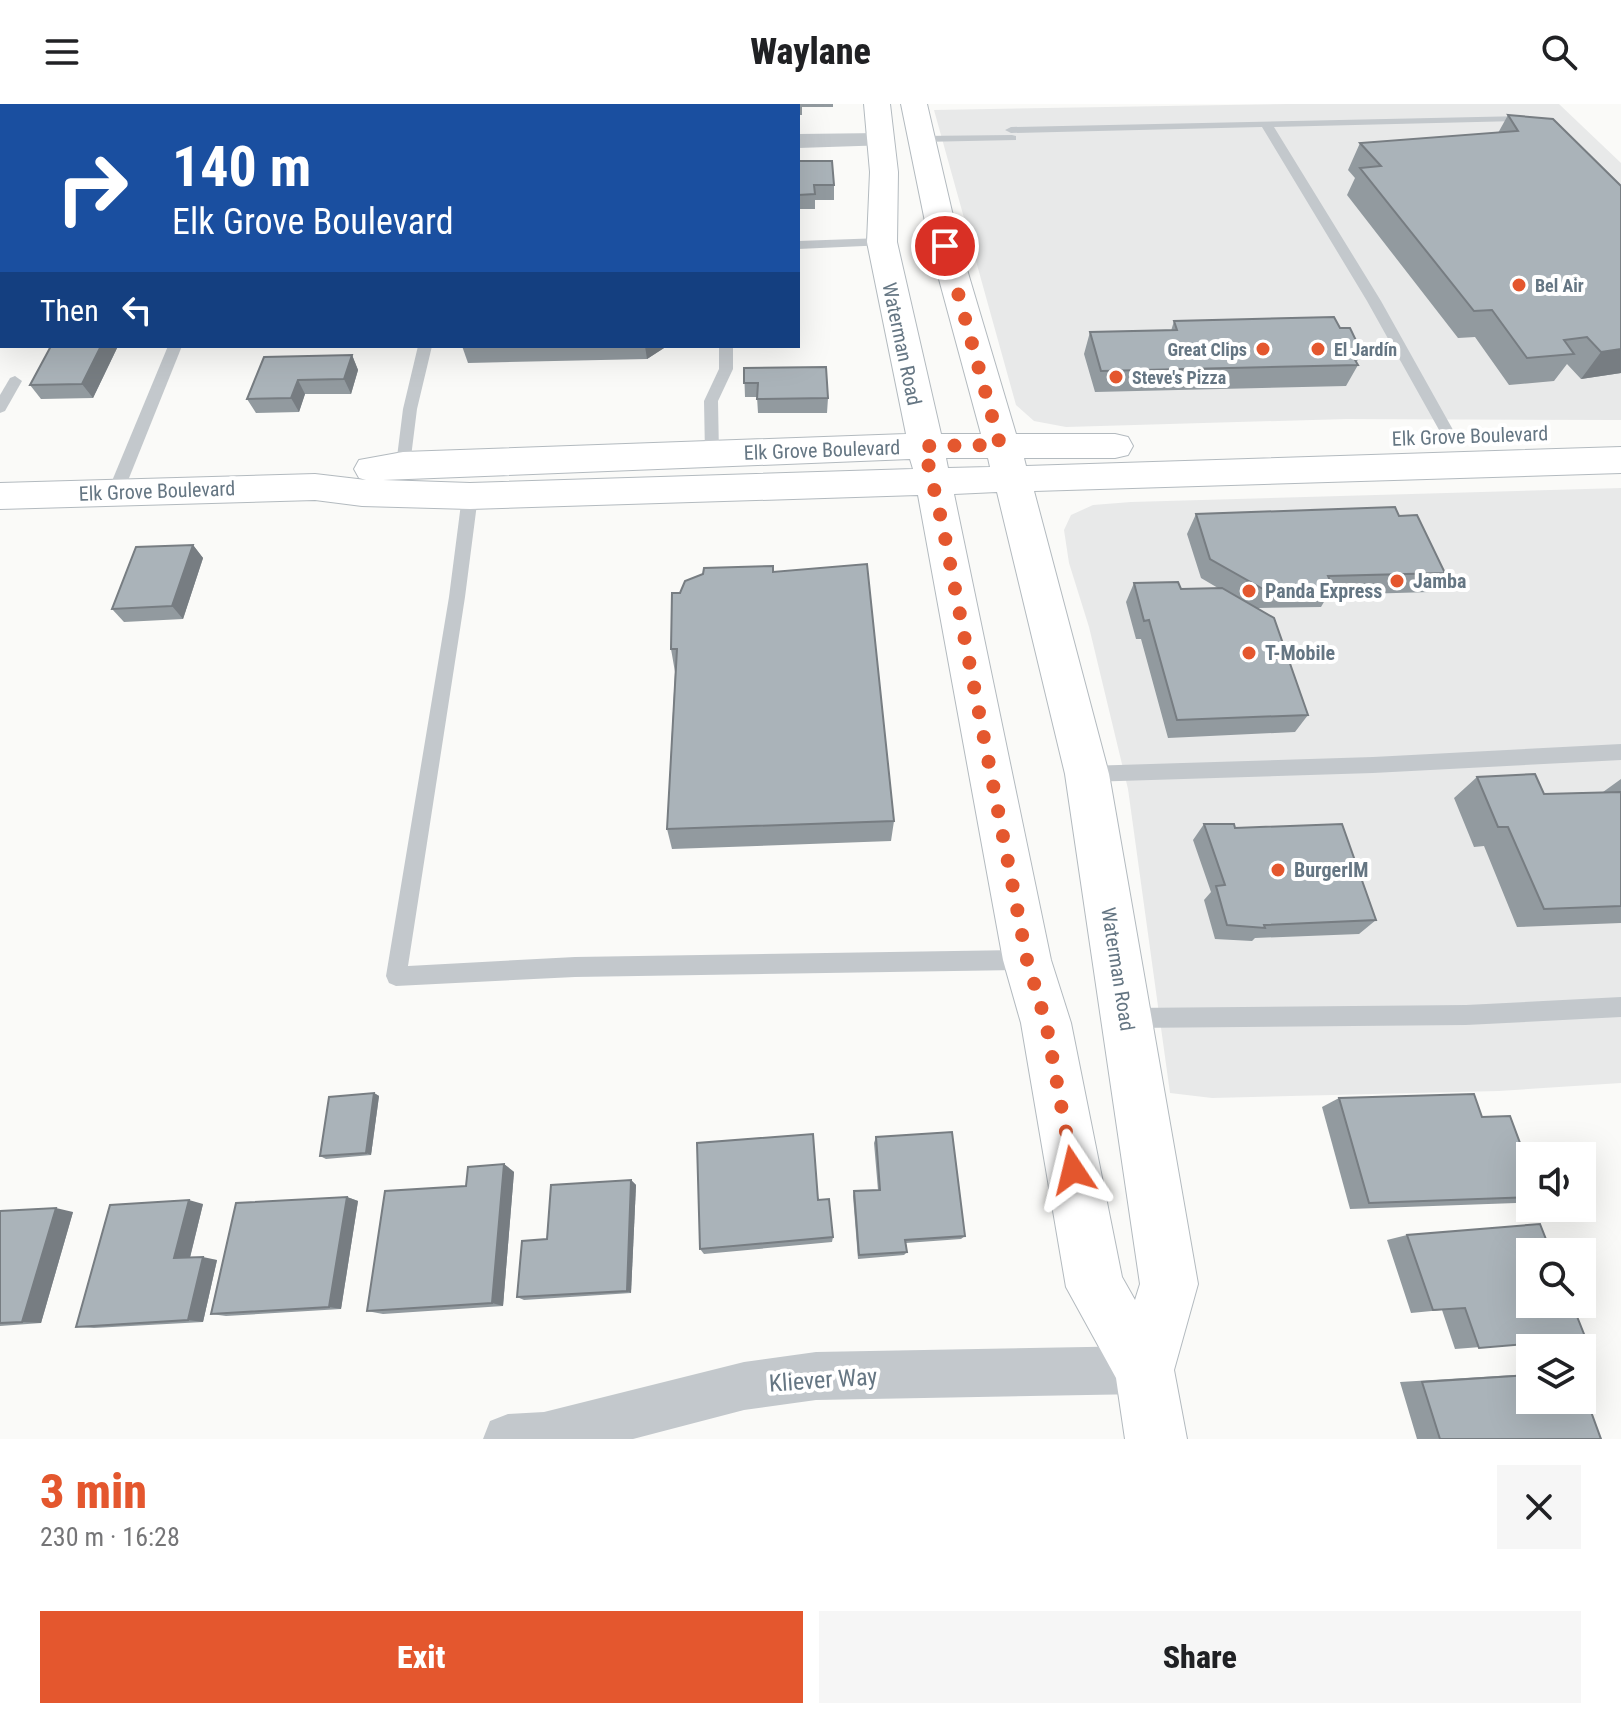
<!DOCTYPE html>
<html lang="en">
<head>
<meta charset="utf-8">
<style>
  body { margin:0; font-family:"Roboto Condensed",sans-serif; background:#f6f6f6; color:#202124; height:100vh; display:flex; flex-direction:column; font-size:30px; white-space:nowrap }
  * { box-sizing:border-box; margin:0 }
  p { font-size:26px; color:#757577 }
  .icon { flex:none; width:44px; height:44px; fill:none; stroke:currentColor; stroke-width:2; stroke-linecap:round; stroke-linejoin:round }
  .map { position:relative; height:1335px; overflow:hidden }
  .drawer { display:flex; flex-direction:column; background:#fff; flex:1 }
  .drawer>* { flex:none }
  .guide { position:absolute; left:0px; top:0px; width:800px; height:244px; box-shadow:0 8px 32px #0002; background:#1a4fa0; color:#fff; overflow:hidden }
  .fabs { position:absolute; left:1516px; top:1038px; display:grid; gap:16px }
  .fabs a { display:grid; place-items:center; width:80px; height:80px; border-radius:0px; background:#fff; box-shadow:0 8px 32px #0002; font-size:40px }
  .pin { position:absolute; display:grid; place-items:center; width:68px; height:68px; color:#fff; margin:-34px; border:4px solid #fff; border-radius:50%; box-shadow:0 2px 8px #0007 }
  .me { position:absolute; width:88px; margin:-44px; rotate:350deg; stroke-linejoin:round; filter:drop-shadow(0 0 6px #0008) }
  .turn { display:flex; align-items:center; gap:28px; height:168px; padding:0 40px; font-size:36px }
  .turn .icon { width:104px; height:104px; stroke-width:2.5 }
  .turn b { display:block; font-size:56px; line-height:68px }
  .then { display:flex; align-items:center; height:76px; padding:0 40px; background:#0003; gap:16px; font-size:30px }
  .round { display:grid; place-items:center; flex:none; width:84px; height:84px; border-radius:0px; background:#f6f6f6 }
  .head { display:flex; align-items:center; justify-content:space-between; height:136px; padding:0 40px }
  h1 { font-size:48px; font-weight:800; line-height:60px; color:#e4572e }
  .primary-button { display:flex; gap:16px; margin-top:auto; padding:16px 40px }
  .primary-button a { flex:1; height:92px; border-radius:0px; background:#e4572e; color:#fff; font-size:32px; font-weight:800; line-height:92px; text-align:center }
  .primary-button a+a { background:#f6f6f6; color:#202124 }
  header { display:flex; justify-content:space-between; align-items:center; height:104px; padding:0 40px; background:#fff; font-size:36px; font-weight:800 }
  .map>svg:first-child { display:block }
  .built { fill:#e8e9e9 }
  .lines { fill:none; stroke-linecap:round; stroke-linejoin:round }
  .secondary-casing { stroke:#b3babf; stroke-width:2 }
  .service { fill:#c3c8cc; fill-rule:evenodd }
  .minor { fill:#c3c8cc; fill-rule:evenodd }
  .secondary { fill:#fff; fill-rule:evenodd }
  .wall { fill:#929a9f }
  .shaded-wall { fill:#777d82 }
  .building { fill:#aab3b9; stroke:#777d82; stroke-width:2 }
  .route { stroke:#e4572e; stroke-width:14; stroke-dasharray:0 25.2 }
  .poi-dot { fill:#e4572e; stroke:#fff; stroke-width:3 }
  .labels { text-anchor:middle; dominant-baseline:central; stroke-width:8; stroke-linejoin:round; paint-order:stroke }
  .far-poi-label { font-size:18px; font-weight:bold; fill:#657683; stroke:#fff; text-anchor:start }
  .street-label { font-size:20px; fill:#657683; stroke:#fff }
  .poi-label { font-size:20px; font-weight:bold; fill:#657683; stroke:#fff; text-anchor:start }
  .near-street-label { font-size:24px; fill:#657683; stroke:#fff }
</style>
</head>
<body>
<header><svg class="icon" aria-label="menu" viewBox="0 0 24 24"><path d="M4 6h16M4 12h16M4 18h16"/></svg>Waylane<svg class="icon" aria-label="search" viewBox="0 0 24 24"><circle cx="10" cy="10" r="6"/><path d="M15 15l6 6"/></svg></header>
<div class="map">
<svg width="1621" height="1335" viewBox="0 0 1621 1335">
  <rect width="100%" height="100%" fill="#fafaf8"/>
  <!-- built -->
  <g class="built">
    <path d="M1288,0H1559L1621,59V316L1346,315L1066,323L1034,317L1016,301L934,6Z"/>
    <path d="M1621,384V979L1499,987L1212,994L1170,989L1128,685L1089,523L1069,459L1064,426L1071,411L1093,401L1131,398Z"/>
  </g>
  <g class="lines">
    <defs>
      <path id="secondary" d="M864,0H890L898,68L897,138L941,330H981L930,142L901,0H927L960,142L1016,330H1115L1128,333L1133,342L1128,351L1115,354H1024L1026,362L1621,343V369L1034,387L1109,670L1198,1180L1174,1266L1187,1335H1125L1116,1274L1066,1183L1021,919L1003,856L918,391L470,405L362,402L315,396L0,405V379L315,370L366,376L359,374L354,365L359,356L403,348L906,330L867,138L870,68ZM946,354H988L990,363L948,364ZM910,355L913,365L470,379L383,376ZM997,388L1065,670L1140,1180L1135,1196L1122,1173L1071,919L1051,856L954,390Z"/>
    </defs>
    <!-- secondary casing -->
    <use href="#secondary" class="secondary-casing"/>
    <!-- service -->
    <g class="service">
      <path d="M1524,12L1531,20L1529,22H1521L1517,17L1274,23L1381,197L1457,333L1450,338L1443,333L1367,197L1262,23L1011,29L1005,26L1011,23Z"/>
      <path d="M1012,31L1016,32V36L920,38L914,35L920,32Z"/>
      <path d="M882,134L886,135V141L798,145V137Z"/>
      <path d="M168,242H182L123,389L115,394L110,393L107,389Z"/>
      <path d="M418,242H432L417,305L410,361L403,366L396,361L403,305Z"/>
      <path d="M719,242H733V265L718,297L719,350L712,355L705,350L704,297L719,265Z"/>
      <path d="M15,272L22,277L5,307L0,309V291L10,274Z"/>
      <path d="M470,387L478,392L465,493L408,862L575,853L1025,846L1032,849L1035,856L1032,863L1025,866L575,873L396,882L389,879L386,872L449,493L462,392Z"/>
      <path d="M1621,640V656L1373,669L1087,678L1081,675L1078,670L1081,665L1087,662L1373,653Z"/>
      <path d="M1621,893V913L1466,921L1128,924L1121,921L1118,914L1121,907L1128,904L1466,901Z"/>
    </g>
    <!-- minor -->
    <g class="minor">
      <path d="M335,0H357L334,2Z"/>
      <rect x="645" y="0" width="22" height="2"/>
      <path d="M881,29L889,31L892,36L889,41L798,44V30Z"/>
      <rect x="0" y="48" width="2" height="14"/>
      <path d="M1144,1242L1161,1249L1168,1266L1161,1283L1144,1290L816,1296L744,1306L633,1335H483L490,1317L508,1310L544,1308L744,1258L816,1248Z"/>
    </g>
    <!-- secondary -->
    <use href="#secondary" class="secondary"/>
  </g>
  <!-- wall -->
  <g class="wall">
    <path d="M0,0L2,2V30H0Z"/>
    <path d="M227,0H300L301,2H226Z"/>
    <path d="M389,0H463L462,2H389Z"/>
    <rect x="501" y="0" width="53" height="2"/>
    <path d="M562,0H627V2H561Z"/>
    <path d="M700,0H751V2H720L719,0Z"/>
    <path d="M770,0H833V3H802V11H798V2H770Z"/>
    <path d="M1508,11L1621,82V269L1581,275L1567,260L1554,277L1509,281L1475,233L1458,234L1347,91L1355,74L1348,66L1360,39L1498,29Z"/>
    <path d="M798,57L834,81V96H815V105H798Z"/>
    <path d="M2,79V117H0V83Z"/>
    <path d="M1174,217L1340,224L1362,249L1356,259L1358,261L1346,282L1095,288L1084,250L1090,228L1171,227Z"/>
    <path d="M51,242H118L93,294L41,295L30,281Z"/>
    <path d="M462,242H664V244L647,255L468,259Z"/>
    <path d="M352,251L358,266L351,290H305L299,308L256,309L247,295Z"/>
    <path d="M744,264L828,294L827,309H758L757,293H745Z"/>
    <path d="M1196,410L1399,412L1445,469L1430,488L1328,491L1321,503L1258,504L1308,611L1295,628L1168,634L1141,535H1136L1126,498L1134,479L1181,485L1218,484L1201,474L1187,430Z"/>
    <path d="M193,441L203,454L183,515L124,518L112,505Z"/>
    <path d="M773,468L894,717L891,737L672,745L667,725L675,568L671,545L680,489Z"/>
    <path d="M1477,673L1544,690L1603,688L1621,675V819L1517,823L1484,742L1474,743L1454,694Z"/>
    <path d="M1204,720L1235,724L1376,816L1359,830L1255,834L1252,837L1215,835L1204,796L1211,788L1193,736Z"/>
    <path d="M374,989L379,992L371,1051L326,1055L320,1052Z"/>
    <path d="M1339,994L1482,1013L1530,1066V1096L1516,1099L1350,1105L1322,1003Z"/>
    <path d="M876,1033L965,1132L961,1135L906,1139L907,1148L904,1151L858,1155L853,1092L854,1087L878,1086L874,1039Z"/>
    <path d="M504,1060L514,1068L503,1202L383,1210L367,1207L466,1082Z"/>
    <path d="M631,1076L636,1081L631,1189L524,1196L517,1193L547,1135Z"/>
    <path d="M347,1093L358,1097L341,1205L226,1212L211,1210Z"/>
    <path d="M818,1096L833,1133L832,1138L704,1150L700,1145Z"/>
    <path d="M203,1100L190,1154L217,1156L203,1218L94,1224L76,1223Z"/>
    <path d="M0,1107L73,1108L41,1219L0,1222Z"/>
    <path d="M1407,1131L1586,1235L1455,1245L1442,1206L1411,1209L1387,1136Z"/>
    <path d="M1530,1270V1296L1601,1335H1417L1400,1278Z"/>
  </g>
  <!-- shaded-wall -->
  <g class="shaded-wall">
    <path d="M47,0H66L65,2H34Z"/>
    <path d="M121,0H138L136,2H120Z"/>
    <path d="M166,0H202L200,2H165Z"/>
    <path d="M289,0H300L301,2H290Z"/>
    <path d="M101,242H118L93,294L82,280Z"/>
    <path d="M645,242H664V244L647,255Z"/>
    <path d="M1621,245V269L1581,275L1601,248Z"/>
    <path d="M352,251L358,266L351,290L344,275Z"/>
    <path d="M298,276L305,290L299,308L291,294Z"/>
    <path d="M193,441L203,454L183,515L172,502Z"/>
    <path d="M374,989L379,992L371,1051L366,1049Z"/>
    <path d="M504,1060L514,1068L503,1202L492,1199Z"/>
    <path d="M631,1076L636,1081L631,1189L627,1187Z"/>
    <path d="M347,1093L358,1097L341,1205L329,1203Z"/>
    <path d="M189,1096L203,1100L189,1157L174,1154Z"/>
    <path d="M56,1104L73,1108L41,1219L22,1218Z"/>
    <path d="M203,1153L217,1156L203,1218L188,1216Z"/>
  </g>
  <!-- building -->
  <g class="building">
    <path d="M0,0H47L34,2H2V15H0Z"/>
    <path d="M61,0H121L120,2H59Z"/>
    <path d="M138,0H169H166L165,2H136Z"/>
    <path d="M227,0H289H269L268,2H226Z"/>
    <path d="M398,0H446L445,2H397Z"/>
    <rect x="516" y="0" width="33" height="2"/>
    <path d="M562,0H589V2H561Z"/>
    <path d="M1508,11L1553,15L1621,82V245L1601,248L1587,233L1564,236L1574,250L1527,254L1492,206L1474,207L1360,64L1381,62L1360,39L1518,27Z"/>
    <path d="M798,57H832L834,81H814L815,90L798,91Z"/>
    <path d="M2,79V102H0V83Z"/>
    <path d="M1334,213L1340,224H1350L1362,249H1351L1358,261L1101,267L1090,228L1177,226L1174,217Z"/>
    <path d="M51,242H101L82,280L30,281Z"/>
    <path d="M352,251L344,275L298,276L291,294L247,295L264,253Z"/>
    <path d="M826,263L828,294L757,295L758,279H744V264Z"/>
    <path d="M1395,403L1399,412L1417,411L1445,469L1328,472L1333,483L1263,485L1210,455L1196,410Z"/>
    <path d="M193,441L172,502L112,505L136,443Z"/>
    <path d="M867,460L894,717L667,725L677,545H671L672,489H680L685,477L703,470L704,464L773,462V468Z"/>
    <path d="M1178,478L1181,485L1222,484L1274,514L1308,611L1177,616L1149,516L1144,517L1134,479Z"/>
    <path d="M1535,670L1544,690L1621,688V802L1544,805L1508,723H1498L1477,673Z"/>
    <path d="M1204,720H1234L1235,724L1342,720L1376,816L1264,821L1265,824L1227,821L1216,782L1225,781Z"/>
    <path d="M374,989L366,1049L320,1052L329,993Z"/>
    <path d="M1474,990L1482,1013L1510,1012L1530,1066V1093L1369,1099L1339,994Z"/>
    <path d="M952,1028L965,1132L905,1136L907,1148L859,1151L854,1087L880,1086L876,1033Z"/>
    <path d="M813,1030L818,1096L829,1095L833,1133L700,1145L697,1039Z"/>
    <path d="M504,1060L492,1199L367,1207L385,1087L466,1082L468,1063Z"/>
    <path d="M631,1076L627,1187L517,1193L522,1137L547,1135L551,1081Z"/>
    <path d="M347,1093L329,1203L211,1210L236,1099Z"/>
    <path d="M189,1096L174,1154L203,1153L188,1216L76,1223L110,1101Z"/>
    <path d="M56,1104L22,1218L0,1219V1107Z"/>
    <path d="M1540,1120L1551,1148H1530V1200H1572L1586,1235L1479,1244L1465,1204L1433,1206L1407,1131Z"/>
    <path d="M1530,1271V1296H1582V1283L1601,1335H1440L1422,1278Z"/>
  </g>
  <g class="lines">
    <!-- route -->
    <path class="route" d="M945,142L1000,341L924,342L943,423L1027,856L1046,919L1073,1066"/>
  </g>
  <!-- markers -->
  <g class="poi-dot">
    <circle cx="1519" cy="181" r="8"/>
    <circle cx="1263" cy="245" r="8"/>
    <circle cx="1318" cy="245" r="8"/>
    <circle cx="1116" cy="273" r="8"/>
    <circle cx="1397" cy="477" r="8"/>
    <circle cx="1249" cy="487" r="8"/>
    <circle cx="1249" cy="549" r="8"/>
    <circle cx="1278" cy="766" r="8"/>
  </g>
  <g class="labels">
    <!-- far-poi labels -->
    <g class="far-poi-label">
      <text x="1535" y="181">Bel Air</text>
      <text x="1247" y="245" text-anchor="end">Great Clips</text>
      <text x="1334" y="245">El Jardín</text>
      <text x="1132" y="273">Steve's Pizza</text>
    </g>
    <!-- street labels -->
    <g class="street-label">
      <text transform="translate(902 240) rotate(78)">Waterman Road</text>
      <text transform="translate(1470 332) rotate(-2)">Elk Grove Boulevard</text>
      <text transform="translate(822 346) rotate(-2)">Elk Grove Boulevard</text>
      <text transform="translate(157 387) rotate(-2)">Elk Grove Boulevard</text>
      <text transform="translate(1118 865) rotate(81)">Waterman Road</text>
    </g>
    <!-- poi labels -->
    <g class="poi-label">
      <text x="1413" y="477">Jamba</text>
      <text x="1265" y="487">Panda Express</text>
      <text x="1265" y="549">T-Mobile</text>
      <text x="1294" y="766">BurgerIM</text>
    </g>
    <!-- near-street labels -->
    <g class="near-street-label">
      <text transform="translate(823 1276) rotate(-4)">Kliever Way</text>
    </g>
  </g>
</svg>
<div class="fabs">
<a><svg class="icon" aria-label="sound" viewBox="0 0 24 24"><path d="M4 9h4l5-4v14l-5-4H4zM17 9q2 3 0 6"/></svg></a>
<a><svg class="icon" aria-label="search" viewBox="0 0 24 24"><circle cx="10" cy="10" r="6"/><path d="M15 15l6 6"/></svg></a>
<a><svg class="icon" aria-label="layers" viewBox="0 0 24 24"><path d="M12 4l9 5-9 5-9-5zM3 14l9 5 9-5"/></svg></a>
</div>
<div class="pin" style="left:945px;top:142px;background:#d93025"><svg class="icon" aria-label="arrive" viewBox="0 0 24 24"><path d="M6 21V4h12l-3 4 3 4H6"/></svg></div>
<svg class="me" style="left:1073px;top:1066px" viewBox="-20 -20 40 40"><path d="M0-17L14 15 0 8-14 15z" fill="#e4572e" stroke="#fff" stroke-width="4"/></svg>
<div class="guide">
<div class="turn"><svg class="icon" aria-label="right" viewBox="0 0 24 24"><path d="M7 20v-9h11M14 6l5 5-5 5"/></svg><div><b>140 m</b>Elk Grove Boulevard</div></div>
<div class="then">Then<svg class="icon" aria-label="left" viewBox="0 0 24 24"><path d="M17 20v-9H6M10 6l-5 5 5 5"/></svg></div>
</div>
</div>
<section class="drawer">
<div class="head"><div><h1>3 min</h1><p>230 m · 16:28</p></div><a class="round"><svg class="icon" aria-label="close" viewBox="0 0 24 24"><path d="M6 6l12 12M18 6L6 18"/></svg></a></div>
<div class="primary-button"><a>Exit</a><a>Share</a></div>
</section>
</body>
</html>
